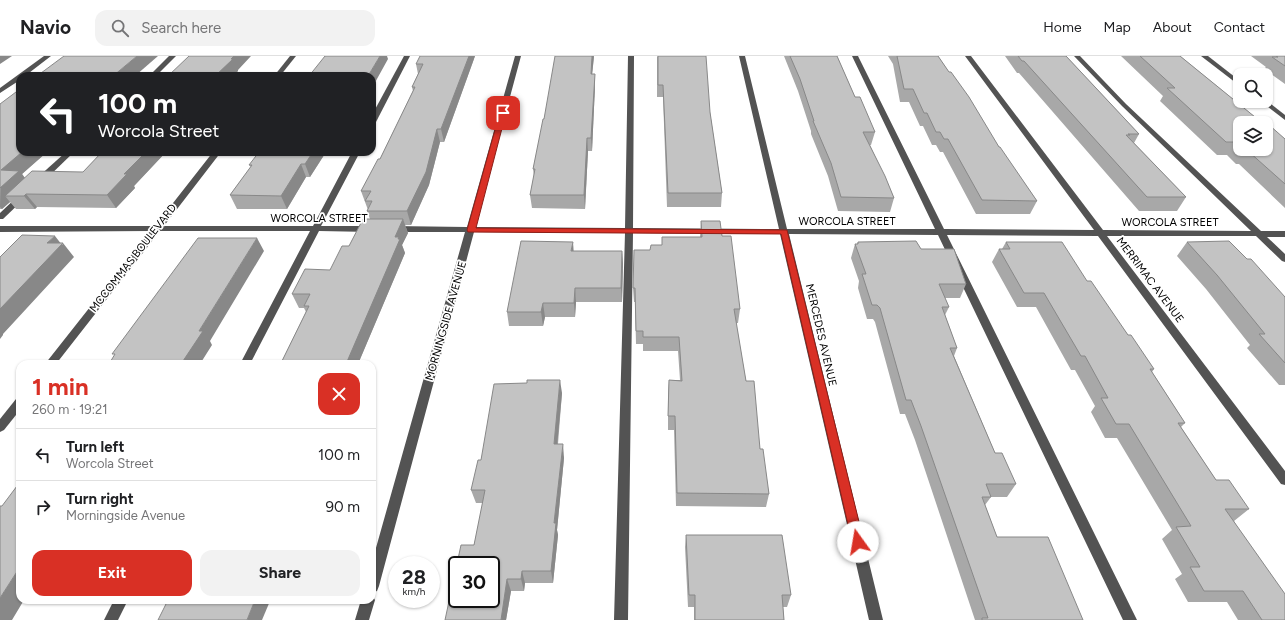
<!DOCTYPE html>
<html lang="en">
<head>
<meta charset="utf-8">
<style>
  body { margin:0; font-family:Figtree,sans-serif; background:#f2f2f2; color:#202124; height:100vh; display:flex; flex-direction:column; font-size:15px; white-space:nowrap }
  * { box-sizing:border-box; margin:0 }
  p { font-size:13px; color:#757577 }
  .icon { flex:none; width:22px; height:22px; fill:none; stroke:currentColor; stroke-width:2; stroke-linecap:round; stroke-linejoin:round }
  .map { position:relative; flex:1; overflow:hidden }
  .sheet { position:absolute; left:16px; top:304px; width:360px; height:244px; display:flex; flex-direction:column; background:#fff; border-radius:12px; box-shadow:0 1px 3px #0004 }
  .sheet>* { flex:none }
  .banner { position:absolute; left:16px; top:16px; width:360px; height:84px; border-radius:12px; box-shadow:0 1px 3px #0004; background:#202124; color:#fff; overflow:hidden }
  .buttons { position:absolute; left:1233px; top:12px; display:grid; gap:8px }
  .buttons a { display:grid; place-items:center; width:40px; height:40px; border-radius:8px; background:#fff; box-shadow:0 1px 3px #0004; font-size:20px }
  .speed { position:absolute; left:388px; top:500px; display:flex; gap:8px; font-size:20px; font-weight:700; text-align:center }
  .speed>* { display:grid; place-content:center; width:52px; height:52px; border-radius:50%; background:#fff; box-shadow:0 1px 3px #0004; line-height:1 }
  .speed small { font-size:10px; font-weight:400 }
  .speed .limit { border:2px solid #111; border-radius:6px; background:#fff; color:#111 }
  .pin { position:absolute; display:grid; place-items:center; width:34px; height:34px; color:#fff; margin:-17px; border-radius:8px; box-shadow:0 2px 6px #0006 }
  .me { position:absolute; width:44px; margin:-22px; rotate:347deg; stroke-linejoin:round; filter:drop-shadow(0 0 3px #0008) }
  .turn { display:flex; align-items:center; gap:14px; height:84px; padding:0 16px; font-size:18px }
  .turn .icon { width:52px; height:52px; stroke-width:2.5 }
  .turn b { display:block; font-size:28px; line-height:34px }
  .round { display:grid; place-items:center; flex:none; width:42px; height:42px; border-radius:12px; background:#f2f2f2 }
  .headline { display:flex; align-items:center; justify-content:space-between; height:68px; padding:0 16px }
  h1 { font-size:24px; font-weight:700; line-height:30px; color:#d93025 }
  .cta { display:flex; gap:8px; margin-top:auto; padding:8px 16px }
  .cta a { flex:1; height:46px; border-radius:12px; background:#d93025; color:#fff; font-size:16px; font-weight:700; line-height:46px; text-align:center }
  .cta a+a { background:#f2f2f2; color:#202124 }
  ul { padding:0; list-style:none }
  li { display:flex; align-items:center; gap:12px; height:52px; padding:0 16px; border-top:1px solid #e0e0e0 }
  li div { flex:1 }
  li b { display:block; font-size:15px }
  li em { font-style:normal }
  header { display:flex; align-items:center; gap:24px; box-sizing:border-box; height:56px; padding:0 20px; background:#fff; border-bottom:1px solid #e0e0e0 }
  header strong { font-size:19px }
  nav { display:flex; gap:22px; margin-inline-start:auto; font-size:14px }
  .search { width:280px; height:36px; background:#f2f2f2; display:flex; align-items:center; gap:10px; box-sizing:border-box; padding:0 14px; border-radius:12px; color:#757577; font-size:15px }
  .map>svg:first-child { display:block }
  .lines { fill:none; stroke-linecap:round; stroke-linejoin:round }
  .minor { fill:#535353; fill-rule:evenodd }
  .wall { fill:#a8a8a8; fill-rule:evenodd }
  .shaded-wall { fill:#888 }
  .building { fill:#c3c3c3; stroke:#888; fill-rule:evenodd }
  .route { fill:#d93025; stroke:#8d1f18 }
  .labels { text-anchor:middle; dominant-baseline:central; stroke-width:3.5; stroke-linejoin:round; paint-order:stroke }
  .street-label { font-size:11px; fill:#000; stroke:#fff }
</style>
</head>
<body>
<header>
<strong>Navio</strong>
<div class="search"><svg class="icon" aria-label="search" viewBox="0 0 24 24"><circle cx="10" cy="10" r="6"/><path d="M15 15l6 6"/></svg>Search here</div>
<nav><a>Home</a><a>Map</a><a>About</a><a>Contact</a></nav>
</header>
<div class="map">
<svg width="1285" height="564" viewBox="0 0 1285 564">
  <rect width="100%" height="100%" fill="#fff"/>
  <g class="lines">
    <!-- minor -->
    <g class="minor">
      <path d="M44,0H51L25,20H20V24L0,37V32Z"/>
      <path d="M169,0H176L156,20H149Z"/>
      <path d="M290,0H296L280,20H274Z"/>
      <path d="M404,0H410L376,66L372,68V59Z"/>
      <path d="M515,0H521L475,171L625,172L628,0H634L633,172L779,173L739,0H745L787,173H935L852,0H858L944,173L1094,174L965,0H971L1103,174L1251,175L1122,50L1074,0H1080L1126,48L1261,175H1285V181H1267L1285,198V206L1282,205L1256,180H1107L1285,415V429L1281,428L1098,180L947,179L1137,564H1123L938,179L789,178L883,564H869L780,178L633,177L628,564H614L625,177L474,176L379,530L377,535L372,537V506L465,176H393L389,173L393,170L467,171Z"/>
      <path d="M1201,0H1208L1240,25V30Z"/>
      <path d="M1266,44L1285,59V64L1260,45Z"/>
      <path d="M66,96H74L43,126H37V122Z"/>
      <path d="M213,96H221L164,170H313L352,96H360L321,170H371L375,173L371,176L319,175L250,308H240L310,175H160L56,308H45L150,175L0,176V170H155Z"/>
      <path d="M19,139H22L26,141L3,163H0V157Z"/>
      <path d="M20,342V354L4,374L0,376V363L16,343Z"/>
      <path d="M372,539L375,544L369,564H355L361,544H372Z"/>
      <path d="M114,544H128L118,564H104Z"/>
    </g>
  </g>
  <!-- wall -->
  <g class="wall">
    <path d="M475,0L444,86H440L429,129L411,169H405L408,177L402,189L405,197L358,308H282L281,307L306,256L304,252H299L292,238L330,214L349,190L370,163L367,155L368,154L361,135L380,103L413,35L412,31L418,18L416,8Z"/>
    <path d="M594,0L592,18L595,30L592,95H588L585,153L532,152L530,139L534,120L533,113L544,63Z"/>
    <path d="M657,0L710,56L722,137L721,151H667L663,41H657Z"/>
    <path d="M784,0H837L855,41L875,76L871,89H870L894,142L890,156L838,155L828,120L811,78V75L798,35Z"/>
    <path d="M888,0H938L999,91L1037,145L1030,158H976L943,96H940L936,89H932L923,70H920L909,46H900L893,8Z"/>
    <path d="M1005,0H1066L1139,78L1134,87L1186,141L1177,155H1139L1019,17H1017Z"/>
    <path d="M1121,0H1180L1255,61L1285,83V152L1239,108H1236L1227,99H1217L1160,45L1163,40ZM1240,67L1266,93H1240Z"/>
    <path d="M1251,0H1285V28L1264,13L1266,11Z"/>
    <path d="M0,48L20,96H47L22,118L25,122L83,116L102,96H166L134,130L135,132L116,152L37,151L35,153H16L10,146L2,153H0Z"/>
    <path d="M326,96L310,121H306L287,153H237L230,139L251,111L249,109Z"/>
    <path d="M701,165L722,180L740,253L738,267H736L746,325L769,438L766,451L676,450L674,374H668V338L669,324H680L678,295H643V288H636L635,246H634L633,232L650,194L662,189L700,181Z"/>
    <path d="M858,186L921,193L966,228L960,242H945L949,251L945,259L957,292L954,300L995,397L1016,428L1007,441H991L985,449L997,481L1083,564H975L915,384L905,358H900L875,266L873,263H867L858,232L859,225L851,202L855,188H857Z"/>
    <path d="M1006,186L1087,225L1154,313L1152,316L1185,367L1181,371L1216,424L1249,453L1234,465L1285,564H1238L1227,546H1188L1175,523L1182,518L1162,483L1172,474L1117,382H1105L1091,356L1095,350L1075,314H1071L1036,251H1017L992,206L999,193H1002Z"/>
    <path d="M1187,186L1285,241V329H1279L1247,292L1250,289L1206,233L1177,200Z"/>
    <path d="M573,195H622L623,208L622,246H576L575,261H545L543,270H509L507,256Z"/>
    <path d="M562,337L558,388L564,402L557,474L558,479L553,527H525L524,535H511L506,564H445L474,489L483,447H476L471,434Z"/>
    <path d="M686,479L791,539L787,551H783L784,564H694V551H688L685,491Z"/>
  </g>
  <!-- shaded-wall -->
  <g class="shaded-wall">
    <path d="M0,0H12L0,8Z"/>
    <path d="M137,0H158L135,20H113Z"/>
    <path d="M234,0H251L238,14V15L234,20H215Z"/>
    <path d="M380,0H387L388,3L372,32V20H368Z"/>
    <path d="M469,0H475L444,86L441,73Z"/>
    <path d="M592,0H594L591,30V18Z"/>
    <path d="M595,18V30L592,95L591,82Z"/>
    <path d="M437,73L440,86L429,129L411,169L407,155Z"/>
    <path d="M587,82L588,95L585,153L584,139Z"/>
    <path d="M22,96H47L22,118L29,128L5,140L10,146L2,153L0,151L1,114Z"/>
    <path d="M146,96H166L134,130L135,132L116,152L107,139L124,118Z"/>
    <path d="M313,96H326L310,121L305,108Z"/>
    <path d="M301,108L306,121L287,153L281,140Z"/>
    <path d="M26,138L37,151L35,153L24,140Z"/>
    <path d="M403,163L408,177L402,189L405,197L358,308H346L395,181Z"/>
    <path d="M55,180L62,189L63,187L74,201L3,278V279L0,283V253L47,187Z"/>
    <path d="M257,182L264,195L210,285L212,289L200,308H181L199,275Z"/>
    <path d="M573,186L574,200L571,195Z"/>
    <path d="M622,195L623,208L622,246L621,232Z"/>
    <path d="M575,232L576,246L575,261L574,247Z"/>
    <path d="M543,247L545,261L543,270L541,256Z"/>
    <path d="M560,324L562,337L556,401L554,388Z"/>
    <path d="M563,388L564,402L557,474L558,479L553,527L551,515L554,467Z"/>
    <path d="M18,514L20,516V544H24L12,564H0V542Z"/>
    <path d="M522,515L525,527L524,535L521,523Z"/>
    <path d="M507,523L511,535L506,564H501Z"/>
    <path d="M255,544H269L270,545L262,564H247Z"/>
  </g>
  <!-- building -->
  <g class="building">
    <path d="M64,0H137L113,20H37Z"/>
    <path d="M189,0H234L231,3H233L215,20H168Z"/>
    <path d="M325,0H380L368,20H309Z"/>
    <path d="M420,0H469L441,73H437L426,116L407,155H367L372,145H365L371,135H361L378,103H380L415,31H412L423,8H416Z"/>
    <path d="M555,0H592L591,18H595L591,82H587L584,139H530L535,113H533L543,63H544Z"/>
    <path d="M658,0H706L710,56L722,137H668L663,29H658Z"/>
    <path d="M790,0H837L855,41H860L875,76H863L885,120L894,142L841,141L831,107L813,65H814L800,23Z"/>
    <path d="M897,0H938L949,16H951L969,41L999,91H1000L1037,145L982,144L948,83H944L940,76H936L927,57H924L913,33H904Z"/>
    <path d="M1018,0H1066L1139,78H1128L1130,79H1126L1186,141H1147L1024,5H1022Z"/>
    <path d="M1140,0H1180L1255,61H1260L1285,83V128L1248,95H1246L1244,93H1266V67H1240V89L1236,86H1226L1167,32H1175Z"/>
    <path d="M1276,0H1285V10L1272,1H1278Z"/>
    <path d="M20,33V96H22L1,114L19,115L0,132V48Z"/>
    <path d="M102,96H146L124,118H127L107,139L26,138L24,140H5L32,115L83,116Z"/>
    <path d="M259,96H313L305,108H301L281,140L230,139L252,109H249Z"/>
    <path d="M363,163H403L395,181H399L398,183H400L346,308H293L294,307H281L309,250H304L310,238H292L305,213L330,214L342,190H349Z"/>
    <path d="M701,165H720L722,180H731L740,253H734L746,325H754L760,393H763L769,438L677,437L675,360H668L669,324L682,325L679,281H643V275H636L635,232H633L634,194H650L651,189H662V181H702Z"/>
    <path d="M22,179L55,180L47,187H63L0,253V201Z"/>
    <path d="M198,182H257L199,275H203L181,308H109L115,298H112Z"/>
    <path d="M521,185L573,186L571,195H622L621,232H575L574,247H543L541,256H507Z"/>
    <path d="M916,185L921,193H954L966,228H939L949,251H942L957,292H950L995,397H1002L1016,428H986L991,441H982L997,481H1048L1083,564H982V562H988L921,370L911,344H906L880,252L877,249H872L862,218H866L855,188H858V186Z"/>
    <path d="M1229,185L1247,203H1251L1285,241V307L1259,278H1265L1217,219L1187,186Z"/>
    <path d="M1006,186H1062L1087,225H1091L1128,279H1131L1154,313H1150L1185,367H1178L1216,424H1229L1249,453H1225L1285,538V564H1262L1243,535H1204L1190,511H1200L1176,471L1191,470L1129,368H1116L1101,342H1108L1085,300H1081L1044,237H1024L999,193H1010Z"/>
    <path d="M527,324H560L554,388H563L554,467H556L551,515H522L521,523H507L501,564H445L461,489H474L485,434H471L478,404H481L494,328L527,327ZM457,509H491V543H457Z"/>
    <path d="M20,426V514H18L0,542V450H2Z"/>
    <path d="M686,479H782L791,539H782L784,564H695V539H689Z"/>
    <path d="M168,544H255L247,564H158Z"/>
  </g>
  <!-- route -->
  <path class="route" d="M500,56L506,57L476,172L787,174L864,486L862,490L858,492L854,490L852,486L781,178L468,176L467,174Z"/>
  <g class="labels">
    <!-- street labels -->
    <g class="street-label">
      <text x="319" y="162">WORCOLA STREET</text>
      <text x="847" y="165">WORCOLA STREET</text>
      <text x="1170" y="166">WORCOLA STREET</text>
      <text transform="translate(133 202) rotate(-52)">MCCOMMAS BOULEVARD</text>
      <text transform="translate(1150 224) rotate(53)">MERRIMAC AVENUE</text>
      <text transform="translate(446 265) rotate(-74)">MORNINGSIDE AVENUE</text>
      <text transform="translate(821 279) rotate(77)">MERCEDES AVENUE</text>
    </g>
  </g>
</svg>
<div class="buttons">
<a><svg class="icon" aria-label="search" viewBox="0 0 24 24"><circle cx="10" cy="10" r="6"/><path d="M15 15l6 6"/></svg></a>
<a><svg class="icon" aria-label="layers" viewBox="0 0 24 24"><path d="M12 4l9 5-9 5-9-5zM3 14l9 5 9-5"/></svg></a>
</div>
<div class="speed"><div>28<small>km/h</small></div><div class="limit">30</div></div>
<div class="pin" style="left:503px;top:57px;background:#d93025"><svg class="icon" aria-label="arrive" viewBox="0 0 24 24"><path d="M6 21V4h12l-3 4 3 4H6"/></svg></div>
<svg class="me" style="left:858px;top:486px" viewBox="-20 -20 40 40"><circle r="19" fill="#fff"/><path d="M0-13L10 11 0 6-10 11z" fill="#d93025"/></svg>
<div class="banner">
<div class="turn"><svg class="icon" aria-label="left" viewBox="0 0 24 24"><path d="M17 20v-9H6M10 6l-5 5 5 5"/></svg><div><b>100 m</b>Worcola Street</div></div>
</div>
<section class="sheet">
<div class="headline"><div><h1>1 min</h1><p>260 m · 19:21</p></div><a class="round" style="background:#d93025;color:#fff"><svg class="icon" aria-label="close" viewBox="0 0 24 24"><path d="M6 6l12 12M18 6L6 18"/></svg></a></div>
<ul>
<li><svg class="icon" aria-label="left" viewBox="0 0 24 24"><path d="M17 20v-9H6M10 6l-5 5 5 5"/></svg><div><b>Turn left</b><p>Worcola Street</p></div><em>100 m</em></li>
<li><svg class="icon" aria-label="right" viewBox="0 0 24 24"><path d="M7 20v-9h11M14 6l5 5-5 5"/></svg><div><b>Turn right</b><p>Morningside Avenue</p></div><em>90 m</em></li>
</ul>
<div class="cta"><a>Exit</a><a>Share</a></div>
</section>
</div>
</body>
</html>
